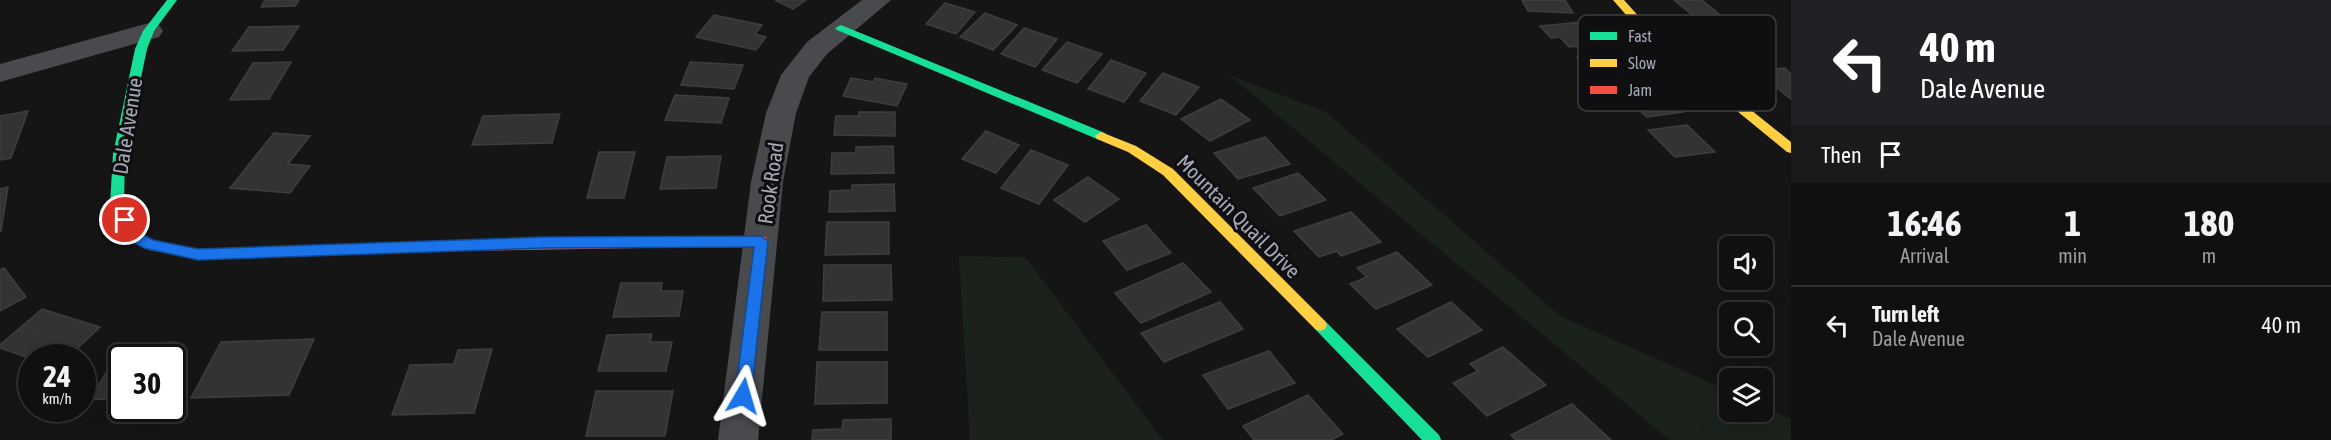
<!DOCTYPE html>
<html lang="en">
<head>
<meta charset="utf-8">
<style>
  body { margin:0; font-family:"Asap Condensed",sans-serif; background:#191919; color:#f1f3f6; height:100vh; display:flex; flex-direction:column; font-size:22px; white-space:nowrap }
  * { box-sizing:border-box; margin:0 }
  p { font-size:20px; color:#9c9d9f }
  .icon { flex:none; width:33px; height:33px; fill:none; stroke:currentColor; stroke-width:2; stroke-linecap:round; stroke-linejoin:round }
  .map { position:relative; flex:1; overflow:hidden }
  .sheet { display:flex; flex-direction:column; background:#101010; width:540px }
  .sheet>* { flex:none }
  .guide { background:#202124; color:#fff; overflow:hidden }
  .buttons { position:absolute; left:1719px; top:236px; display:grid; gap:12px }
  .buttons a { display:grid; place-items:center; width:54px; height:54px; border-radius:9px; background:#101010; box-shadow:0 6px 24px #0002,0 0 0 2px #303030; font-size:30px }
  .speed { position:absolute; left:18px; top:344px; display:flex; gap:12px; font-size:30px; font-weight:700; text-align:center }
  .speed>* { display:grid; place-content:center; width:78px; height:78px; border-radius:50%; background:#101010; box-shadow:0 6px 24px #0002,0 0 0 2px #303030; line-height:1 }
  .speed small { font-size:15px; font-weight:400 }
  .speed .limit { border:3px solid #111; border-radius:9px; background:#fff; color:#111 }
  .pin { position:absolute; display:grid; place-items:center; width:51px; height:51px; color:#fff; margin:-26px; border:3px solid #fff; border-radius:50%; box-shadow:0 2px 6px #0007 }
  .me { position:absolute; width:66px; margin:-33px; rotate:7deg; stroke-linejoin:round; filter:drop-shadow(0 0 4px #0008) }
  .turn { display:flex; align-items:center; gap:21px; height:126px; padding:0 30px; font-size:27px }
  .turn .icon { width:78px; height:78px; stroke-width:2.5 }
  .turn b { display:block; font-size:42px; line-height:51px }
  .then { display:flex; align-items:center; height:57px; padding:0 30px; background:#0003; gap:12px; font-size:22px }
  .eta { display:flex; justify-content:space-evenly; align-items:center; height:102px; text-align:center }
  .eta b { font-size:36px; font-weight:700; line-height:42px }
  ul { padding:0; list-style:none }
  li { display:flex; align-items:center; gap:18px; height:78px; padding:0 30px; border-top:2px solid #303030 }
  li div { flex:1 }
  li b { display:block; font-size:22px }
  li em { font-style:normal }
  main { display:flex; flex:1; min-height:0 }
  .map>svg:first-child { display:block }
  .green { fill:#1b221c }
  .building { fill:#333334; stroke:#3d3e41; stroke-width:1.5 }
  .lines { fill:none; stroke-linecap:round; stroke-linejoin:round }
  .street { fill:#494a4e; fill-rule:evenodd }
  .fast { fill:#16e098; fill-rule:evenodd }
  .slow { fill:#ffcf43; fill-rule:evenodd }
  .jam { fill:#f24e42; fill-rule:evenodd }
  .route { fill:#1a73e8; stroke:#114b97; stroke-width:1.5 }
  .labels { text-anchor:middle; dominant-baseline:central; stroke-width:6; stroke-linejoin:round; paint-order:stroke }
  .street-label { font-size:21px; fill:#a5a9b7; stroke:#0f0f11 }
  .key { fill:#0f0f11; stroke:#3c3d43; stroke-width:1.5 }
  .key-label { font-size:16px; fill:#a5a9b7 }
</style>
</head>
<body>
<main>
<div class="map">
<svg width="1791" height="440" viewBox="0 0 1791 440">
  <rect width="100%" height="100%" fill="#151515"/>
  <!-- green -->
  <g class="green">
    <path d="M1229,75L1326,112L1560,316L1729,391L1730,411H1762L1763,406L1791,419V440H1670Z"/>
    <path d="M959,256L1025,257L1163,440H970Z"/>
  </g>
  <!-- building -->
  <g class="building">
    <path d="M265,0H299L295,6L261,7Z"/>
    <path d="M775,0H806L793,9Z"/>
    <path d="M1522,0H1565L1573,13L1528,11Z"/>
    <path d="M1674,0H1702L1719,14L1695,17Z"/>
    <path d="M945,3L975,12L956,34L926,24Z"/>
    <path d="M985,13L1017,25L993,50L960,37Z"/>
    <path d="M714,15L762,25L755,34L766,37L756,50L696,37Z"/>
    <path d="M1581,22L1602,44L1569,47L1560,37L1551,38L1540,26Z"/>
    <path d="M299,26L283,50L232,51L249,27Z"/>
    <path d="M1024,28L1057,39L1035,67L1001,54Z"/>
    <path d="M1067,42L1102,54L1077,83L1042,70Z"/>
    <path d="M1615,53L1640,76L1602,80L1577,57Z"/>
    <path d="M1111,60L1146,73L1124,102L1088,89Z"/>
    <path d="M291,62L269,99L230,100L253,63Z"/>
    <path d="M690,62L743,65L734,89L681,85Z"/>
    <path d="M1785,68L1791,74V99L1777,88L1766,89L1747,71Z"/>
    <path d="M1163,73L1199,87L1176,115L1140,101Z"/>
    <path d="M851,78L874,82L875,78L907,84L897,106L843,96Z"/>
    <path d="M1649,82L1683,112L1647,117L1613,87Z"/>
    <path d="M675,95L729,98L721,123L665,120Z"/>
    <path d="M1221,99L1250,120L1210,141L1181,119Z"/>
    <path d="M28,111L11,158L0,160V116Z"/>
    <path d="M859,112H895V136L834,135L836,116H859Z"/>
    <path d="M560,114L552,143L472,145L483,116Z"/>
    <path d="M1687,125L1715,152L1675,157L1648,130Z"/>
    <path d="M986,131L1019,145L996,173L962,159Z"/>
    <path d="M274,133L310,136L288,164L310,166L290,193L230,188Z"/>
    <path d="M1265,137L1290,164L1238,179L1214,153Z"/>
    <path d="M893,146L894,173L831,174L832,153H856V147Z"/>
    <path d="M1031,150L1068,165L1039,204L1001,188Z"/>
    <path d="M599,152H635L624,198H587Z"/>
    <path d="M721,156L716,188L660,189L667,157Z"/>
    <path d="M1298,173L1326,200L1280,216L1253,188Z"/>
    <path d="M1088,177L1119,199L1085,222L1054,200Z"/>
    <path d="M894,184L895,211L829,212L830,191L852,190V185Z"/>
    <path d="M8,187L1,231H0V189Z"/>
    <path d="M1351,212L1381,242L1341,256L1337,251L1319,257L1294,231Z"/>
    <path d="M827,222H889V254L825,255Z"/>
    <path d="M1146,225L1171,253L1127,270L1103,241Z"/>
    <path d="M1397,252L1432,285L1376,309L1350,284L1367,277L1357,268Z"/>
    <path d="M1183,263L1211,292L1141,323L1115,293Z"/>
    <path d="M824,265H891L892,300L823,301Z"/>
    <path d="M4,268L26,297L0,311V270Z"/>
    <path d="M621,283H662L661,291H683L679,316L613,317Z"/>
    <path d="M1220,302L1243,329L1164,362L1141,333Z"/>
    <path d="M1451,302L1482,330L1428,357L1397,329Z"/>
    <path d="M42,309L100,327L68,357L32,359L0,348V345Z"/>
    <path d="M822,312H887V350H819Z"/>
    <path d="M652,334L650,342H672L666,371H598L607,335Z"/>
    <path d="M314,339L289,395L191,398L221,342Z"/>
    <path d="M176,342L168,357H122V398L90,400L123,344Z"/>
    <path d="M1503,347L1546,385L1487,416L1453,383L1478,371L1470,364Z"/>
    <path d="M492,349L474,413L392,415L410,365L454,364L458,350Z"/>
    <path d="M1269,351L1295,383L1228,409L1203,375Z"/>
    <path d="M817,362H887V403L815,404Z"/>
    <path d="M596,391H673L665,436H586Z"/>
    <path d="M1308,395L1343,434L1331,440H1254L1243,426Z"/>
    <path d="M1572,404L1611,440H1516L1511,435Z"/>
    <path d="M891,419V440H812L813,430L842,429L843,420Z"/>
  </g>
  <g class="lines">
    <!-- street -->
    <g class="street">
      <path d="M862,0H891L827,54L809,77L796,113L783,182L758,440H718L751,182L766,113L781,75L807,42Z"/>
      <path d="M149,23L159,25L163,31L159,37L0,82V64Z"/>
    </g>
    <!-- fast -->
    <g class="fast">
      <path d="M167,0H177L154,31L147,49L125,154L124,204L137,232L152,240L198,249L458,241L463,242L465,246L463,250L198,259L149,250L127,239L110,204L113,154L135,49L143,31Z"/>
      <path d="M841,25L1105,133L1107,136L1101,140L1097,139L837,30L835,28Z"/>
      <path d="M1320,319L1325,321L1439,435L1441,440H1422L1315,329L1313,325L1315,321Z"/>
    </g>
    <!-- slow -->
    <g class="slow">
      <path d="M1613,0H1624L1650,29L1791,142V153L1787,152L1642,33Z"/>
      <path d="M1101,132L1136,146L1173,169L1325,321L1327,325L1325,329L1320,331L1315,329L1163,175L1128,152L1097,139L1095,136Z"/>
    </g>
    <!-- jam -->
    <path class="jam" d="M761,236L766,237L768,241L766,245L761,246L458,251L453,250L451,246L453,242L458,241Z"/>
  </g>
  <!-- route -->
  <path class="route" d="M125,215L129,216L137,231L153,240L198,249L544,237L761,236L768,241L751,396L749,401L743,403L737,401L735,396L754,247L544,248L198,260L144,248L127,239L118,220Z"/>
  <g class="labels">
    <!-- street labels -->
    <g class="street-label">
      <text transform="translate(127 126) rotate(-81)">Dale Avenue</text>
      <text transform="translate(770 183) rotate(-82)">Rook Road</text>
      <text transform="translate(1239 216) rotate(45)">Mountain Quail Drive</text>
    </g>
  </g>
  <!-- legend -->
  <rect x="1578" y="15" width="198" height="96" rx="9" class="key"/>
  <rect x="1590" y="32" width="27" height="8" fill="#16e098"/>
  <rect x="1590" y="59" width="27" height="8" fill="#ffcf43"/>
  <rect x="1590" y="86" width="27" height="8" fill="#f24e42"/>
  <g class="key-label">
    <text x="1628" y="42">Fast</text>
    <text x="1628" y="69">Slow</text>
    <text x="1628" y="96">Jam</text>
  </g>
</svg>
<div class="buttons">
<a><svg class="icon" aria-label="sound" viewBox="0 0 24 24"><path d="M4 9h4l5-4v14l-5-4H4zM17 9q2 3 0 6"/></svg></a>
<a><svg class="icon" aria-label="search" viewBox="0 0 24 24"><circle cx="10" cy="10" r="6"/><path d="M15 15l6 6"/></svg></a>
<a><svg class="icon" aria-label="layers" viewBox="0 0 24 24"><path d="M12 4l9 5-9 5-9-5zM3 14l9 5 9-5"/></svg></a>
</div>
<div class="speed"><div>24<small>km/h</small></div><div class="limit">30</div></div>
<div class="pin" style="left:125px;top:220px;background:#d93025"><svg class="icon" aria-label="arrive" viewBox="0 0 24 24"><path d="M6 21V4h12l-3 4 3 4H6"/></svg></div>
<svg class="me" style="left:743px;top:396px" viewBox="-20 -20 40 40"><path d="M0-17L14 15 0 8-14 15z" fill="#1a73e8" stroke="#fff" stroke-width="4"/></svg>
</div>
<section class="sheet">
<div class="guide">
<div class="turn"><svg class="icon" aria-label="left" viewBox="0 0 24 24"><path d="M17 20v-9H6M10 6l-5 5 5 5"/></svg><div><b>40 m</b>Dale Avenue</div></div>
<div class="then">Then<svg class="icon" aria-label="arrive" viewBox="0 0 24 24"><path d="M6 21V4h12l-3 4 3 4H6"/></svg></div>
</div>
<div class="eta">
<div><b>16:46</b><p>Arrival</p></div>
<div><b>1</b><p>min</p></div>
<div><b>180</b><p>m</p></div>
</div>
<ul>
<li><svg class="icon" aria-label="left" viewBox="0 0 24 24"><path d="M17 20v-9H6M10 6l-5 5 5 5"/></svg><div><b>Turn left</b><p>Dale Avenue</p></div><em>40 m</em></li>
</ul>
</section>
</main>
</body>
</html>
